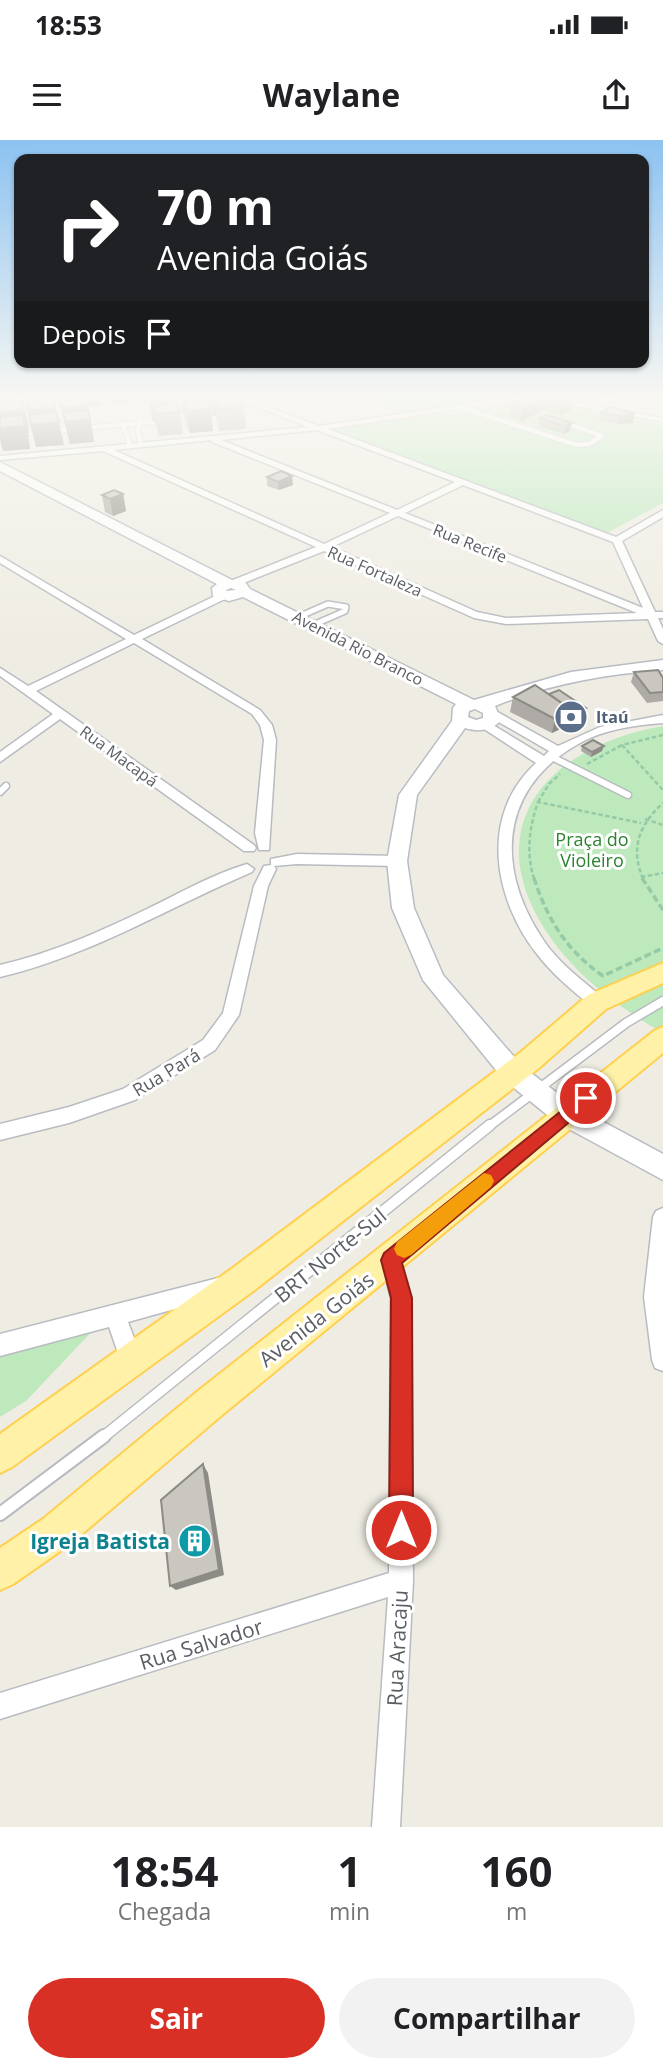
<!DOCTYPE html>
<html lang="pt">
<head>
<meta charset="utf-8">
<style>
  body { margin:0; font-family:"Open Sans",sans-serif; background:#f2f2f2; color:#202124; height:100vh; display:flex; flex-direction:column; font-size:26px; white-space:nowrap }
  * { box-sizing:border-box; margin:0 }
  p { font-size:23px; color:#757577 }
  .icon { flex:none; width:38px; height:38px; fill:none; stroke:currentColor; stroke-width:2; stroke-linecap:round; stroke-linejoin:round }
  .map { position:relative; height:1687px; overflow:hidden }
  .details { display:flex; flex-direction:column; background:#fff; flex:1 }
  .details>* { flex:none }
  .guide { position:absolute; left:14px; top:14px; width:635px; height:214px; border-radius:14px; box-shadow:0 2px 5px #0004; background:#202124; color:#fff; overflow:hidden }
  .pin { position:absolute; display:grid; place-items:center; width:60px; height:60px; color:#fff; margin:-30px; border:4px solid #fff; border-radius:50%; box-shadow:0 2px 7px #0007 }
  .me { position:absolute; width:77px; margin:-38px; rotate:0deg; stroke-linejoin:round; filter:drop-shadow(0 0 5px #0008) }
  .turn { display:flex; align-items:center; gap:24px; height:147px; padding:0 28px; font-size:32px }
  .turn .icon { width:91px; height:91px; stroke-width:2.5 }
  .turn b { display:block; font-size:49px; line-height:60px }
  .then { display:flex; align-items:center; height:66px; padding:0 28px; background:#0003; gap:14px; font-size:26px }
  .eta { display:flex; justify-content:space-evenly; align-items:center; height:119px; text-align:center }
  .eta b { font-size:42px; font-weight:700; line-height:49px }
  .button { display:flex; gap:14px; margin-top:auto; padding:14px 28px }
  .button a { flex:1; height:80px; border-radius:42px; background:#d93025; color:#fff; font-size:28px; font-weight:700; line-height:80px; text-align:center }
  .button a+a { background:#f2f2f2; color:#202124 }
  .status { display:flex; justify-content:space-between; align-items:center; height:49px; padding:0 35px; background:#fff; direction:ltr }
  .status svg { height:19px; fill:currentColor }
  header { display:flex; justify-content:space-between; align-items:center; height:91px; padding:0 28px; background:#fff; font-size:32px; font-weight:700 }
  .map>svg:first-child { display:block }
  .green { fill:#bde9bd }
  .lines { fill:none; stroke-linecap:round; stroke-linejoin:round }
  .lane-far5-casing { stroke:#b8bbc0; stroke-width:6 }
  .lane-far4-casing { stroke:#b8bbc0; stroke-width:8 }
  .lane-far3-casing { stroke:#b8bbc0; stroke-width:9 }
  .lane-far2-casing { stroke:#b8bbc0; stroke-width:11 }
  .lane-far1-casing { stroke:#b8bbc0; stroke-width:13 }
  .lane-casing { stroke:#b8bbc0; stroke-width:16 }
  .street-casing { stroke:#b8bbc0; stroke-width:3 }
  .secondary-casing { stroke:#b8bcc3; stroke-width:3 }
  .primary-casing { stroke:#ffcf4d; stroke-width:4 }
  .path-far1 { stroke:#95caa6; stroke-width:2.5; stroke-dasharray:4.5 2.5; stroke-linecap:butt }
  .path { stroke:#95caa6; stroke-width:3.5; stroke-dasharray:7 3.5; stroke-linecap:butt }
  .lane-far5 { stroke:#fff; stroke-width:4.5 }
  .lane-far4 { stroke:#fff; stroke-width:5 }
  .lane-far3 { stroke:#fff; stroke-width:6 }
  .lane-far2 { stroke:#fff; stroke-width:8 }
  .lane-far1 { stroke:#fff; stroke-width:10 }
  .lane { stroke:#fff; stroke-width:12 }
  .street { fill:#fff; fill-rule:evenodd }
  .secondary { fill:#fff; fill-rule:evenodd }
  .primary { fill:#fff2a8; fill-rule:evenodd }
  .wall { fill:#aeaaa5 }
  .shaded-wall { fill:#8d8b86 }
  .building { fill:#cac6c0; stroke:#8d8b86; stroke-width:2 }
  .route { fill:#d93025; stroke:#8d1f18; stroke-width:2 }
  .slow { fill:#f59e0b }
  .labels { text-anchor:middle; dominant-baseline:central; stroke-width:6; stroke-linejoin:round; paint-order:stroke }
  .far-street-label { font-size:16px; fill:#5b5f65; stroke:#fff }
  .far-service-label { font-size:16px; font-weight:bold; fill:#4e5e75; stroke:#fff; text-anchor:start }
  .park-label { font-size:18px; fill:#2c8331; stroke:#fff }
  .street-label { font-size:18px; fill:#5b5f65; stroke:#fff }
  .near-street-label { font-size:21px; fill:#5b5f65; stroke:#fff }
  .near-culture-label { font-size:21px; font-weight:bold; fill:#0d838f; stroke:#fff; text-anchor:end }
</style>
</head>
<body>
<div class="status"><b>18:53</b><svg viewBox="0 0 49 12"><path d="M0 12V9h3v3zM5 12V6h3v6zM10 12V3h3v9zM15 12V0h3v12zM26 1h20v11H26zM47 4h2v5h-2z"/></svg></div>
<header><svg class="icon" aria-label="menu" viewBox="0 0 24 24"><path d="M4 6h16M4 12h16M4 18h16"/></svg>Waylane<svg class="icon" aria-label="share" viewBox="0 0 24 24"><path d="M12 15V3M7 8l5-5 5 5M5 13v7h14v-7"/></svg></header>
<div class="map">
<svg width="663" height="1687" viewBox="0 0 663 1687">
  <rect width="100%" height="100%" fill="#efede3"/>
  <!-- green -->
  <g class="green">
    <path d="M381,258H512L397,275Z"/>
    <path d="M538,261L663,285V363L607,393L336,293L334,289Z"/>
    <path d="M663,586V893C626,872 590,846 563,814C470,701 534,609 663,586Z"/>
    <path d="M98,1185L26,1261L0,1277V1210Z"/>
  </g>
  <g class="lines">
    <defs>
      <g id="lane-far5">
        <path d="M0,261L27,258"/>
        <path d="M592,262L615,258"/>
        <path d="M463,268L577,305L589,304L602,296L563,282"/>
        <path d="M123,285L130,305"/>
        <path d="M0,296L225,275"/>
        <path d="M141,304L138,291L141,276L168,258"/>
      </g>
      <path id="lane-far4" d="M298,477L328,464L346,467L345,471L313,485"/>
      <g id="lane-far3">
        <path d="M550,616L628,655"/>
        <path d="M0,652L6,646"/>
      </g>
      <path id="lane-far2" d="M488,987L626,883L663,861"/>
      <path id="lane-far1" d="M102,1298L490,985"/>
      <path id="lane" d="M0,1374L104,1296"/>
      <g id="street">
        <path d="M234,258H245L319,286L509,258H529L328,289L616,397L663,370V377L622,401L655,472H663V478H658L663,489V504L658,501L648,479L506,484L474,478L324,411L236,446H228V442L316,407L103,311L0,320V316L308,287ZM317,290L455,342L397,370L221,300ZM211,300L212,302L390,373L324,404L114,310ZM463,345L613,402L643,468L405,373ZM398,376L637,473L506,478L477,472L332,407Z"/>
        <path d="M536,258H553L663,278V282Z"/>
        <path d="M0,416L134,495L219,454H227V458L142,499L260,570L272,585L276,600L269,710H259L255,693L264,600L260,585L252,574L134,503L36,551L254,705L256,708L254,711H244L60,579L0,622V612L53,574L0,536V528L28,546L126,499L0,423Z"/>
        <path d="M494,570L558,606L600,587L663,575V583C639,585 613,588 590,598C503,639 491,721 542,798C557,822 581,839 603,858L605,862L603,866H591C572,850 552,834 537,814C493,758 479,675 536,623L478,585L480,582H488L544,616L549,611L490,577V571Z"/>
        <path d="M297,714L397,716L404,721L397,726L297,724L274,726L276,729L268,746L239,875L215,910L135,960L69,983L0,1000V984L69,967L123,949L203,900L223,873L254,746L264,726L271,725V719Z"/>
        <path d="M247,724L254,729L252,732C167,768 90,816 0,837V825C52,813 99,792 147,769C180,753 213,734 247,724Z"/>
        <path d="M663,1068V1231L655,1228L652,1220L644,1157L653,1077L656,1071Z"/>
        <path d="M391,1110L398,1113L411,1158L413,1441L400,1687H372L388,1457L0,1579V1553L389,1433L391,1158L381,1120L384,1113Z"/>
        <path d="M218,1138L225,1141L228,1148L225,1155L128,1182L143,1222L140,1230L132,1233L124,1230L109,1187L0,1216V1194Z"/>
      </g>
      <path id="secondary" d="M0,322L232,440L245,442L250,449L474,560L571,532L663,520V530C605,534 549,544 495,566L501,580C492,591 478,592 465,588L417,655L407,721L414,768L443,835L522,926L574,966L663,1014V1040L556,982L504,940L423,840L392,768L387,721L399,655L452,581L453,568L456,564L243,457L229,461L213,456L212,448L217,444L0,331ZM231,448L236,450L226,451V450ZM475,569L483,573V578L476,580L468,577L469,571Z"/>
      <g id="primary">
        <path d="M663,823V843L606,869L539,928L252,1152L12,1327L0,1333V1294L230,1130L521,912L588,855Z"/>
        <path d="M663,887V913L222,1275L69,1405L13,1444L0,1450V1408L43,1379L198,1251L654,891Z"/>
      </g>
    </defs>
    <!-- lane-far5 casing -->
    <use href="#lane-far5" class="lane-far5-casing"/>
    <!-- lane-far4 casing -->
    <use href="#lane-far4" class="lane-far4-casing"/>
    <!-- lane-far3 casing -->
    <use href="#lane-far3" class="lane-far3-casing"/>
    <!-- lane-far2 casing -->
    <use href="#lane-far2" class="lane-far2-casing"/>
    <!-- lane-far1 casing -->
    <use href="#lane-far1" class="lane-far1-casing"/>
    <!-- lane casing -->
    <use href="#lane" class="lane-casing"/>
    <!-- street casing -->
    <use href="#street" class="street-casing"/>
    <!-- secondary casing -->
    <use href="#secondary" class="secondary-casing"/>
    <!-- primary casing -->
    <use href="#primary" class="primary-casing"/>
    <!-- path-far1 -->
    <g class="path-far1">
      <path d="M663,595L622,605L663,650"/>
      <path d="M587,624L622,605"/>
      <path d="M538,662L549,644L560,634"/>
      <path d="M645,679L663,685"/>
      <path d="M641,737L663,733"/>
      <path d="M534,739C526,713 529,688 538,662L641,683"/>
      <path d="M643,739C630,708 639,685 663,663"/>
    </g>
    <!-- path -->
    <g class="path">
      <path d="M534,738C547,779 567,811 603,836L663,808"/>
      <path d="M642,738L663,770"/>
    </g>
    <!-- lane-far5 -->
    <use href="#lane-far5" class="lane-far5"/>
    <!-- lane-far4 -->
    <use href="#lane-far4" class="lane-far4"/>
    <!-- lane-far3 -->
    <use href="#lane-far3" class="lane-far3"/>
    <!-- lane-far2 -->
    <use href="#lane-far2" class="lane-far2"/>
    <!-- lane-far1 -->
    <use href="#lane-far1" class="lane-far1"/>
    <!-- lane -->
    <use href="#lane" class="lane"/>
    <!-- street -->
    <use href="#street" class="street"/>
    <!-- secondary -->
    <use href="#secondary" class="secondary"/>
    <!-- primary -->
    <use href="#primary" class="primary"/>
  </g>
  <!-- wall -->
  <g class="wall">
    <path d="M106,258H132L133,263L108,265Z"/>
    <path d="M134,258H175L176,263L180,272L183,294L159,296L155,281H153L150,272L149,262L135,263Z"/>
    <path d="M179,258H206L209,266L208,258H240L244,267L246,289L220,291L217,281L216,275L213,276L211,271L213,291L190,293L186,284L185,278H184L181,270Z"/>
    <path d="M528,258H573L571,270L560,275L544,270L521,281L509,277L511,265Z"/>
    <path d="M611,267L633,283L617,284L599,280L601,272Z"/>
    <path d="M540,278L572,283L570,291L564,294L538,286Z"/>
    <path d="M267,337L293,345L279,350L267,346Z"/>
    <path d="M123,354L126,371L113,376L105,372L102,355Z"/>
    <path d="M634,532L663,538V561L647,563L631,542Z"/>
    <path d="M549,554L586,568L583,578L552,593L510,572L513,557Z"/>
    <path d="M582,606L602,611L591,617L581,611Z"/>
  </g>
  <!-- shaded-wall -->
  <g class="shaded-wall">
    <path d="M0,258H16L17,271L23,261L28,283L29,293H28L30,309L3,311L0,300Z"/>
    <path d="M54,258L64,305L36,307L27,271Z"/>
    <path d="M74,258H100L102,266L89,267L94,302L70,304L61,268Z"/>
    <path d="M162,258H175L177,272L153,265L155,281H153L150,259Z"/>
    <path d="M182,258H206L207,269H211L213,291L190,293L187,271L183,262L185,278H184Z"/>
    <path d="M211,258H235L215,259L216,275L213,276Z"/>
    <path d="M573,258L571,270L560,275L562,263Z"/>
    <path d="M546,259L544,270L521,281L523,269Z"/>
    <path d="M635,274L633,283L617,284L619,276Z"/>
    <path d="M572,283L570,291L564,294L565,286Z"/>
    <path d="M292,336L293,345L279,350L278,342Z"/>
    <path d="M123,354L126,371L113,376L110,359Z"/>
    <path d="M586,568L583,578L552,593L555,579L572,570Z"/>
    <path d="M604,606L602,611L591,617L592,612Z"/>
    <path d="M203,1324L208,1333L224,1435L176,1450L170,1446Z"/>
  </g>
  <!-- building -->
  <g class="building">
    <path d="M54,258L55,268L27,271V260Z"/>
    <path d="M60,258H87L88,266L61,268Z"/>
    <path d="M228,258H240L244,267L218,269L215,259Z"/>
    <path d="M528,258H573L562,263L546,259L523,269L511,265Z"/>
    <path d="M207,260L211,269L187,271L183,262Z"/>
    <path d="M23,261V271L0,273V262Z"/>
    <path d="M177,263L180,272L156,274L153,265Z"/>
    <path d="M611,267L635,274L619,276L601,272Z"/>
    <path d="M88,271L90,279L65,282L64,272Z"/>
    <path d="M56,272L59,282L31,285L29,275Z"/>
    <path d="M23,275L24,286L0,288V277Z"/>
    <path d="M546,275L572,283L565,286L540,278Z"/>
    <path d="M281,331L292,336L278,342L267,337Z"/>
    <path d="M114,350L123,354L110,359L102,355Z"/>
    <path d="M658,530L663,538V552L650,553L634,532Z"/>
    <path d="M535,545L572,570L555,579L513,557Z"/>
    <path d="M559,550L586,568L570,575L572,570L549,554Z"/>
    <path d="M593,600L604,606L592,612L582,606Z"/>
    <path d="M203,1324L219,1430L170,1446L161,1360Z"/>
  </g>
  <!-- sky -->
  <linearGradient id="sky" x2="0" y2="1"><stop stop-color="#8cc2f1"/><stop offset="0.52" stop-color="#f8f7f2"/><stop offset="1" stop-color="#f8f7f2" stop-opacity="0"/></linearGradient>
  <rect width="663" height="494" fill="url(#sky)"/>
  <!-- route -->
  <path class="route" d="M586,951L594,958L592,963L402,1123L412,1158L413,1390L410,1398L401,1402L393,1398L389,1390L391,1158L381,1120L384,1113Z"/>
  <!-- slow -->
  <path class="slow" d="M484,1033L491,1035L494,1041L491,1047L411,1115L404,1118L397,1115L394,1109L397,1102Z"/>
  <!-- icons -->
  <defs>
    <symbol id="bank-disc" viewBox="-11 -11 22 22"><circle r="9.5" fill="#5c6f8a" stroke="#fff"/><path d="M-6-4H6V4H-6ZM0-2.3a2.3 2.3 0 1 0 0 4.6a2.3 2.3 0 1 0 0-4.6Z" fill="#fff"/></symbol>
    <symbol id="building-disc" viewBox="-11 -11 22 22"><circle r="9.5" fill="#0f9aa8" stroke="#fff"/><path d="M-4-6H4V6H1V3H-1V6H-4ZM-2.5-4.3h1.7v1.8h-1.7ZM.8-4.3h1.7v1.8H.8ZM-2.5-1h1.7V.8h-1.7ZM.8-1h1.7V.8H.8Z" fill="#fff"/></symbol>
  </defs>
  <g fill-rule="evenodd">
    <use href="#bank-disc" x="552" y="558" width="38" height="38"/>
    <use href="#building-disc" x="176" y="1382" width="38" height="38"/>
  </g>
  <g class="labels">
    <!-- far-street labels -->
    <g class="far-street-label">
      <text transform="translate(470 403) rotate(22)">Rua Recife</text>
      <text transform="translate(375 431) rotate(24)">Rua Fortaleza</text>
      <text transform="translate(358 508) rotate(27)">Avenida Rio Branco</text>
      <text transform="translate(119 616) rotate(36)">Rua Macapá</text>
    </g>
    <!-- far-service labels -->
    <g class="far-service-label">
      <text x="596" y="577">Itaú</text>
    </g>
    <!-- park labels -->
    <g class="park-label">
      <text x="592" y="699">Praça do<tspan x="592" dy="21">Violeiro</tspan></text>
    </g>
    <!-- street labels -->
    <g class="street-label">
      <text transform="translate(166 932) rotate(-31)">Rua Pará</text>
    </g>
    <!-- near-street labels -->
    <g class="near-street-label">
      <text transform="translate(330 1115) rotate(-39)">BRT Norte-Sul</text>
      <text transform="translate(316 1179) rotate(-38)">Avenida Goiás</text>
      <text transform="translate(201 1504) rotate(-17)">Rua Salvador</text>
      <text transform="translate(397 1508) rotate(-87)">Rua Aracaju</text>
    </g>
    <!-- near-culture labels -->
    <g class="near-culture-label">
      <text x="170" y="1401">Igreja Batista</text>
    </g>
  </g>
</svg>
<div class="pin" style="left:586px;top:958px;background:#d93025"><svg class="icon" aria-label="arrive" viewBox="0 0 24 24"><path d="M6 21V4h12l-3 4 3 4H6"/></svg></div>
<svg class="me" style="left:401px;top:1390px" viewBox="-20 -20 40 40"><circle r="17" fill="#d93025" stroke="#fff" stroke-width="3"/><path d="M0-11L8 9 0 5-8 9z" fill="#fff"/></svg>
<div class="guide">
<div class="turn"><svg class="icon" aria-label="right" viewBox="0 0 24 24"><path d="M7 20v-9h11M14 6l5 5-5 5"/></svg><div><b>70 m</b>Avenida Goiás</div></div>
<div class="then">Depois<svg class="icon" aria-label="arrive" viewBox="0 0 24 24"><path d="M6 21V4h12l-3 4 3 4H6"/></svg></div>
</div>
</div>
<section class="details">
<div class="eta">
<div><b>18:54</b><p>Chegada</p></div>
<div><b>1</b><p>min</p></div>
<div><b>160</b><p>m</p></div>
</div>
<div class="button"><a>Sair</a><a>Compartilhar</a></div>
</section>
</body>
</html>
